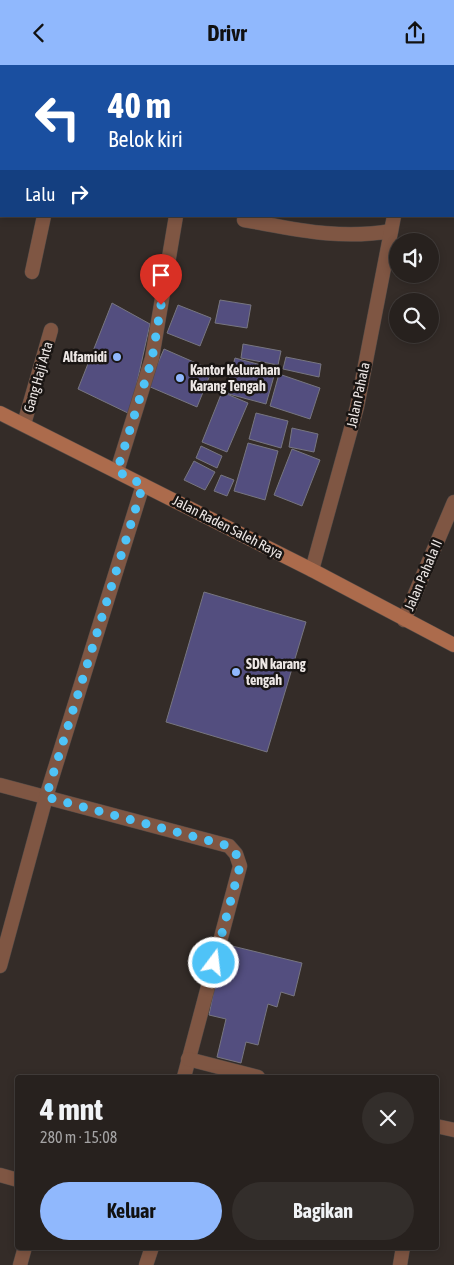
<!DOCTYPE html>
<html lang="id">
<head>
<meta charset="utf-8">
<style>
  body { margin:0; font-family:"Asap Condensed",sans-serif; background:#332e2b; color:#f1f3f6; height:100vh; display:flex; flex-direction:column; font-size:19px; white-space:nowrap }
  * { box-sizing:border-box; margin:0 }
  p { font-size:16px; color:#a4a3a4 }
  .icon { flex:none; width:28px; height:28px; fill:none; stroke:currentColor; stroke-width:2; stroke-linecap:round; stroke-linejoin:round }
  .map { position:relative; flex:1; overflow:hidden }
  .side { position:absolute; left:15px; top:1010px; width:424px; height:175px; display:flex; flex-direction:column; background:#27211e; border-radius:5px; box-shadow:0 2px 8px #0003,0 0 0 1px #433e3c }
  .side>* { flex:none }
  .top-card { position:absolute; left:0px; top:0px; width:455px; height:152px; box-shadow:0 2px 8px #0003,0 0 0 1px #433e3c; background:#1a4fa0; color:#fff; overflow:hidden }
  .buttons { position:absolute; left:389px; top:168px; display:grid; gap:10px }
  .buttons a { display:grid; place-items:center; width:50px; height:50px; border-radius:50%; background:#27211e; box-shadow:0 2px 8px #0003,0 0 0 1px #433e3c; font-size:25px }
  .pin { position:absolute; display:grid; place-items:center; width:42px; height:42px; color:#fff; margin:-51px -21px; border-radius:50% 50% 50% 0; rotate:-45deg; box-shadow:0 0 5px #0007 }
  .pin .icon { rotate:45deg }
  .me { position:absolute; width:55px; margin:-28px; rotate:15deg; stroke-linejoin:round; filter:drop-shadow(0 0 4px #0008) }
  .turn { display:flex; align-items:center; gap:18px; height:105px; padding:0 25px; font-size:22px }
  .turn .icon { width:65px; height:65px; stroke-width:2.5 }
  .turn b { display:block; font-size:35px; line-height:42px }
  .then { display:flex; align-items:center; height:48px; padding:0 25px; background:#0003; gap:10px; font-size:19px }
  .round { display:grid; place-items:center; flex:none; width:52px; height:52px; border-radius:26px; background:#332e2b }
  .summary { display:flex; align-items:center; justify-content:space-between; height:85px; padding:0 25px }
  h1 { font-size:30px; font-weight:700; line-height:38px }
  .button { display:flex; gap:10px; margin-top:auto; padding:10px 25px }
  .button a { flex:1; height:58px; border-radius:30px; background:#90b8fd; color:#111; font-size:20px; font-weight:700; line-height:58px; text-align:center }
  .button a+a { background:#332e2b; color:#f1f3f6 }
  header { display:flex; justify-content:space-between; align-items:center; height:65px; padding:0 25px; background:#90b8fd; color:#111; font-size:22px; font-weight:700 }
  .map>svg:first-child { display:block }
  .building { fill:#534e7f; stroke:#777680 }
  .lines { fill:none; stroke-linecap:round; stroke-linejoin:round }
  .minor-casing { stroke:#524a46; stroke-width:15 }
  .secondary-casing { stroke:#524a46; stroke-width:15 }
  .minor { stroke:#7f5643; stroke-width:14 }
  .secondary { stroke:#ac6b4c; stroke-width:14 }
  .route { stroke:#4fc3f7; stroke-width:9; stroke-dasharray:0 16.2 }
  .poi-dot { fill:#90b8fd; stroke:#191513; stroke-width:2 }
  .labels { text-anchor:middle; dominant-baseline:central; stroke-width:5; stroke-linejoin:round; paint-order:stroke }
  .poi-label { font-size:14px; font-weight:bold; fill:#ede7e5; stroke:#191513; text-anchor:start }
  .street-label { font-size:14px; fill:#ede7e5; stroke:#191513 }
</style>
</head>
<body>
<header><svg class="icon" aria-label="back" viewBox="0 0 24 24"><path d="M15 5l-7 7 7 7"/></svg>Drivr<svg class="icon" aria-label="share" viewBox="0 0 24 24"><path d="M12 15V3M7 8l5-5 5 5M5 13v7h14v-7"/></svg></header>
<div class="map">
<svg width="454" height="1200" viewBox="0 0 454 1200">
  <rect width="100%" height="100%" fill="#342c28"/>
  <!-- building -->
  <g class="building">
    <path d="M220,235L251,240L247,263L215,258Z"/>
    <path d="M112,238L150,259L130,349L78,324Z"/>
    <path d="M178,240L211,253L200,281L167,268Z"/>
    <path d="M243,279L281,286L278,300L241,293Z"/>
    <path d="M164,284L212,305L197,342L148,321Z"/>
    <path d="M286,292L321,299L319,312L283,304Z"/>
    <path d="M235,293L276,304L266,339L225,328Z"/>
    <path d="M279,309L320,323L310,354L270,341Z"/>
    <path d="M222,327L248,338L227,387L202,377Z"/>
    <path d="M256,348L288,356L281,383L249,374Z"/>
    <path d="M292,363L318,369L314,387L289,382Z"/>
    <path d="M248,378L278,386L265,435L234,426Z"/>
    <path d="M201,381L222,391L217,403L196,393Z"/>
    <path d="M292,384L320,395L302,441L274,430Z"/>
    <path d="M194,396L215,407L205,425L184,415Z"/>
    <path d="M221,410L234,415L227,431L214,426Z"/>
    <path d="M204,527L306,557L267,687L166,657Z"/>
    <path d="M224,879L302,898L294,931L281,927L277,942L268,939L258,980L246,977L241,998L217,992L226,954L209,950L214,925H213Z"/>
  </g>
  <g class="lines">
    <defs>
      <g id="minor">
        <path d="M428,1V0"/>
        <path d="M0,84L1,81"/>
        <path d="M0,119L1,120"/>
        <path d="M244,155C295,164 338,175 391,166"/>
        <path d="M32,207L44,151"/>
        <path d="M24,359L51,265"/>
        <path d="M117,406L152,293L176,151"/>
        <path d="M312,505L357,342L394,151"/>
        <path d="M404,555L454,437"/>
        <path d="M0,720L229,781L236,789L240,801L184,1012"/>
        <path d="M0,901L46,732L143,420"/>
        <path d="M188,994L258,1012"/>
        <path d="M436,1061L454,1065"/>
        <path d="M0,1110L18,1115"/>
        <path d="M20,1200L25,1182"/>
        <path d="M146,1200L152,1182"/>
        <path d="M400,1200L403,1182"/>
      </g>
      <path id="secondary" d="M0,348L312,505L454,580"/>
    </defs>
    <!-- minor casing -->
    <use href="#minor" class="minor-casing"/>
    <!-- secondary casing -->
    <use href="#secondary" class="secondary-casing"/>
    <!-- minor -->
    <use href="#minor" class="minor"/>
    <!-- secondary -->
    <use href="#secondary" class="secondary"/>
  </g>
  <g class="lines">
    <!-- route -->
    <path class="route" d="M161,240L152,294L117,406L143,420L46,732L229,781L236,789L240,801L214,898"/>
  </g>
  <!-- markers -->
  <g class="poi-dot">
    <circle cx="117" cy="292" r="5"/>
    <circle cx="180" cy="313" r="5"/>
    <circle cx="236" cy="607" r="5"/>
  </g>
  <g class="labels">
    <!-- poi labels -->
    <g class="poi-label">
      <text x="107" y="292" text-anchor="end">Alfamidi</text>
      <text x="190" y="305">Kantor Kelurahan<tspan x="190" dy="16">Karang Tengah</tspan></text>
      <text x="246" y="599">SDN karang<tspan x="246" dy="16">tengah</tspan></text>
    </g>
    <!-- street labels -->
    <g class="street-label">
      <text transform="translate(38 312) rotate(-74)">Gang Haji Arta</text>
      <text transform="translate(358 330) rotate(-78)">Jalan Pahala</text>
      <text transform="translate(228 462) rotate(27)">Jalan Raden Saleh Raya</text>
      <text transform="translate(423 510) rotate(-67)">Jalan Pahala II</text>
    </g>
  </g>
</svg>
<div class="buttons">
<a><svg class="icon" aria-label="sound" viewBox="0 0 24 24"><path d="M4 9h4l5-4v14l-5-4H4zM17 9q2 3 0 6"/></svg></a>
<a><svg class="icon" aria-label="search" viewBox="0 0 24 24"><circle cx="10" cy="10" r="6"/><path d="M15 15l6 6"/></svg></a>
</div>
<div class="pin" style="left:161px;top:240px;background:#d93025"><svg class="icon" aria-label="arrive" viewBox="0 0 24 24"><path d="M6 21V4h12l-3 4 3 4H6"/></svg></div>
<svg class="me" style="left:214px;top:898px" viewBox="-20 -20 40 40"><circle r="17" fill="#4fc3f7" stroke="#fff" stroke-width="3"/><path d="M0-11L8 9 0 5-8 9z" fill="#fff"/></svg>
<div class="top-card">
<div class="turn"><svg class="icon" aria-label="left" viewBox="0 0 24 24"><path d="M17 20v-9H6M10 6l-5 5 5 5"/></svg><div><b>40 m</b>Belok kiri</div></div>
<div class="then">Lalu<svg class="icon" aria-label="right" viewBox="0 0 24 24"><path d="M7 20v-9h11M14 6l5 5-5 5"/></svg></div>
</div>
<section class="side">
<div class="summary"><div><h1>4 mnt</h1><p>280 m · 15:08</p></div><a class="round"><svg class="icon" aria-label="close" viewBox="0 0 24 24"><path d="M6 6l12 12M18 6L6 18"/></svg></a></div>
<div class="button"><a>Keluar</a><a>Bagikan</a></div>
</section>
</div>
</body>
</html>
